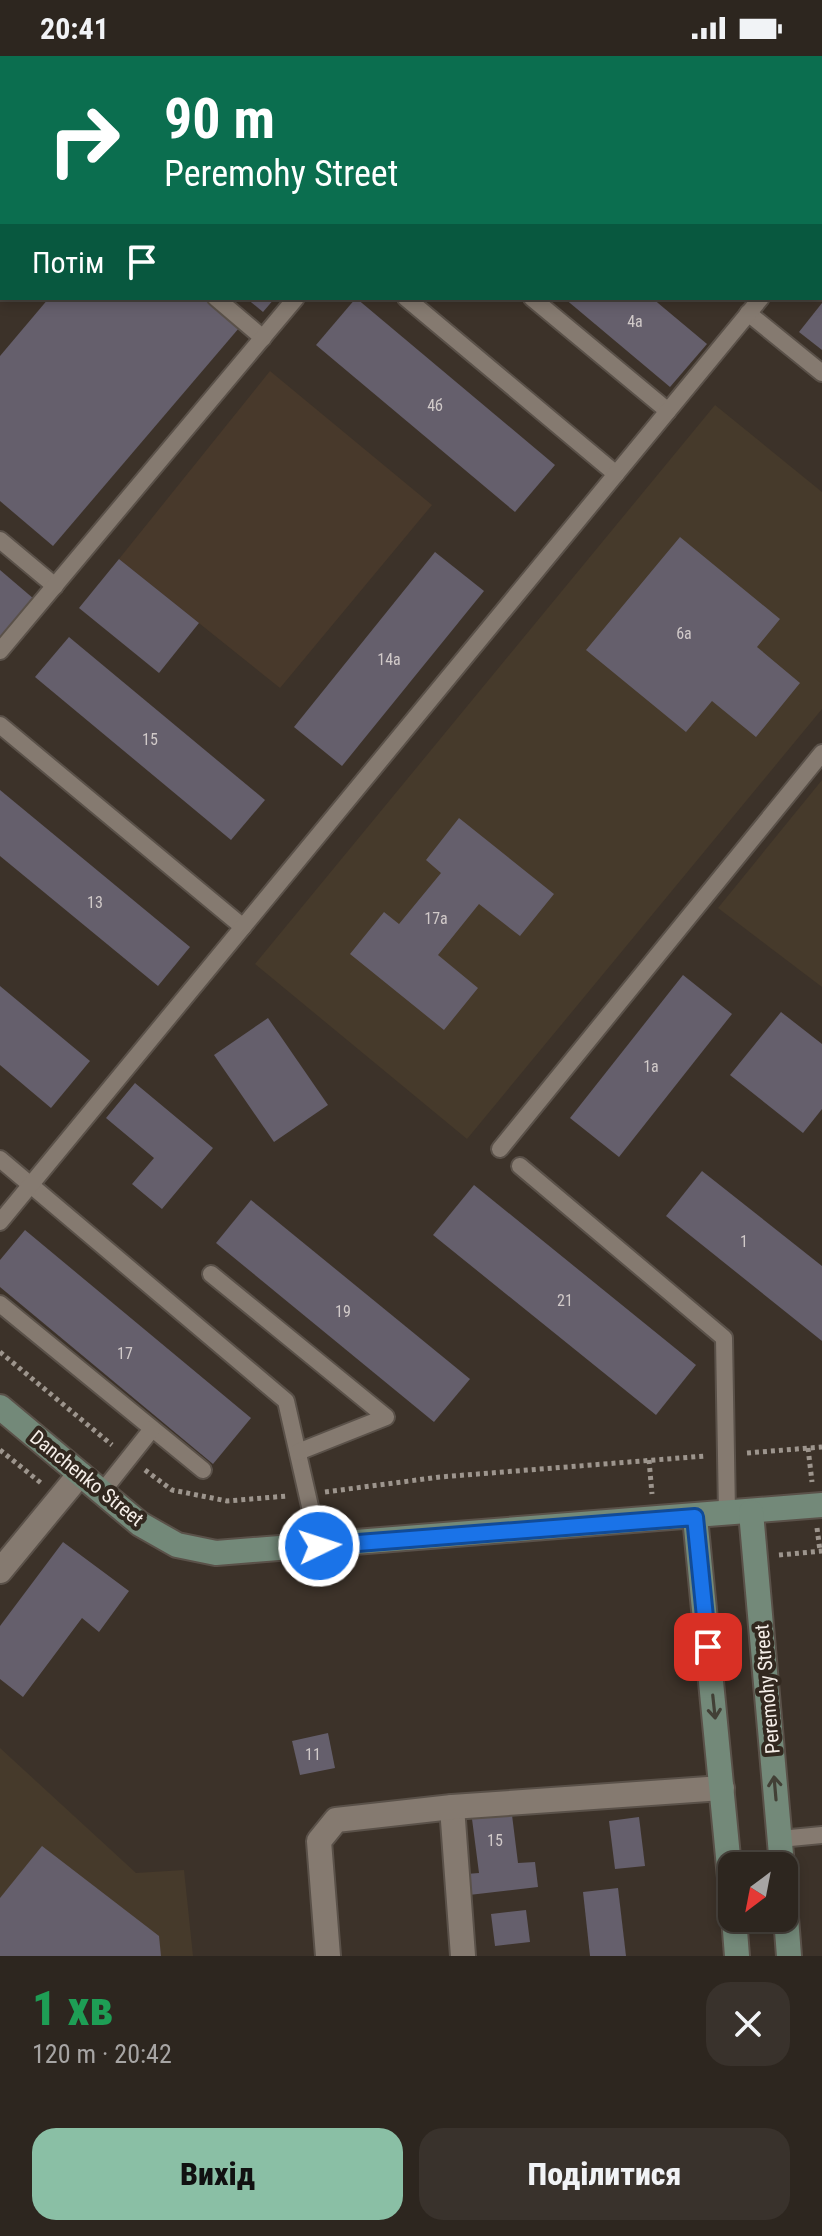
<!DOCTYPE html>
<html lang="uk">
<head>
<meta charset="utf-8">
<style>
  body { margin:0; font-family:"Roboto Condensed",sans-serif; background:#39322c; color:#f1f3f6; height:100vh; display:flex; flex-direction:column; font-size:30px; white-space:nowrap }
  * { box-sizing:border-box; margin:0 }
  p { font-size:26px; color:#a7a5a4 }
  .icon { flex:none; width:44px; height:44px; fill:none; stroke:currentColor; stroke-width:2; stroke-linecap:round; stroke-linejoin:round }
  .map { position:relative; height:1900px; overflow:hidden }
  .drawer { display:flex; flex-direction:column; background:#2d261f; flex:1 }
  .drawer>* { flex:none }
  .banner { position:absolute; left:0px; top:0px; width:822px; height:244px; box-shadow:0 4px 12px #0003,0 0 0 2px #48433d; background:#0b6e4f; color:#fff; overflow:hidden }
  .needle { width:52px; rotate:212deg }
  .tools { position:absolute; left:718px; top:1796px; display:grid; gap:16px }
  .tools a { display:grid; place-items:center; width:80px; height:80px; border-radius:16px; background:#2d261f; box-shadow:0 4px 12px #0003,0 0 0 2px #48433d; font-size:40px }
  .pin { position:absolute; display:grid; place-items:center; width:68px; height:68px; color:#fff; margin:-34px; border-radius:16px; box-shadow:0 4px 12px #0006 }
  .me { position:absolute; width:88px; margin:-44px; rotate:86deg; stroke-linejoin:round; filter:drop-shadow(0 0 6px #0008) }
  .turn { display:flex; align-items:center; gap:28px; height:168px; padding:0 32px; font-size:36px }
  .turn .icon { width:104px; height:104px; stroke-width:2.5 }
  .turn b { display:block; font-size:56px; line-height:68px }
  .then { display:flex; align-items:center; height:76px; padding:0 32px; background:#0003; gap:16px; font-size:30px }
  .round { display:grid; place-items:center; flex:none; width:84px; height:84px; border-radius:24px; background:#39322c }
  .summary { display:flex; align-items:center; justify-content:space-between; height:136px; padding:0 32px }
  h1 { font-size:48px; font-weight:800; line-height:60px; color:#1e9e55 }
  .primary-button { display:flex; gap:16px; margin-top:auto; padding:16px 32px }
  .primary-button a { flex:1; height:92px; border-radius:24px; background:#8abfa5; color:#111; font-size:32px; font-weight:800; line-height:92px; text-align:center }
  .primary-button a+a { background:#39322c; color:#f1f3f6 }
  .status { display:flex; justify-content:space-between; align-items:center; height:56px; padding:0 40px; background:#2d261f; direction:ltr }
  .status svg { height:22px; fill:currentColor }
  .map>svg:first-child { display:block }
  .built { fill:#48392b }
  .education { fill:#463a2b }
  .building { fill:#655f6c }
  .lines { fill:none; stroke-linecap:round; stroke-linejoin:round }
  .service-casing { stroke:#5a5149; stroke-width:20 }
  .minor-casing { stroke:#5a5149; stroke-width:28 }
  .secondary-casing { stroke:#5a5149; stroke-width:28 }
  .path { stroke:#9d958d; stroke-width:5; stroke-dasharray:4 4; stroke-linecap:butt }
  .service { stroke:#857a70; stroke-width:16 }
  .minor { stroke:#857a70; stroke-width:24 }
  .secondary { stroke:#738979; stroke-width:24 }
  .oneway { stroke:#424036 }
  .route-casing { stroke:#114b97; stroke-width:20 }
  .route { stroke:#1a73e8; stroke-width:14 }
  .labels { text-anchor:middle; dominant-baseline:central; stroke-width:8; stroke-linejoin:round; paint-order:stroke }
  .number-label { font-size:16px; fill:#d1cac9 }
  .street-label { font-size:20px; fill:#f5eee8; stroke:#32281f }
</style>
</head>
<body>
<div class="status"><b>20:41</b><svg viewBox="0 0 49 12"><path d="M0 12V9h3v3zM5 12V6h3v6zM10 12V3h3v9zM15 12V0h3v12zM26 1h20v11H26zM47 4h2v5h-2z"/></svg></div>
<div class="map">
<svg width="822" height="1900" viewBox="0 0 822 1900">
  <rect width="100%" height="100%" fill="#3c3229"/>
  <!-- built -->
  <path class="built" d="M270,315L432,449L280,632L119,503Z"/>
  <!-- education -->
  <g class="education">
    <path d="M715,349L822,436V653L467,1083L255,908Z"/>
    <path d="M822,724V931L718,852Z"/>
    <path d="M0,1692L136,1817L184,1814L193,1900H0Z"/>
  </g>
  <!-- building -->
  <g class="building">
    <path d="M49,242H207L239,272L53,490L0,445V300Z"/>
    <path d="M246,242H275L263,256Z"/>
    <path d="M356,242L555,409L515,456L316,289Z"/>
    <path d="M564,242H652L707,288L670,331Z"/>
    <path d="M822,247V294L799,276Z"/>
    <path d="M680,481L780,563L757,591L800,627L756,681L712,645L686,676L586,594Z"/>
    <path d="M435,496L484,535L342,710L294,671Z"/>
    <path d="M119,503L199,567L159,617L79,552Z"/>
    <path d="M0,514L34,543L0,584Z"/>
    <path d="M69,581L265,744L231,784L35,621Z"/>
    <path d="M0,734L190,891L158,930L0,800Z"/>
    <path d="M459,762L554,838L520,880L479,848L438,899L478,932L444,974L350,898L384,856L399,868L441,817L426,804Z"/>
    <path d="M683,919L732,958L619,1101L570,1062Z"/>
    <path d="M0,930L90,1005L51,1052L0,1009Z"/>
    <path d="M781,956L822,988V1053L803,1077L730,1019Z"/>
    <path d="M268,962L328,1049L274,1086L214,999Z"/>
    <path d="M135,1027L213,1092L162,1153L132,1128L154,1102L106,1062Z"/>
    <path d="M702,1115L822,1210V1285L666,1160Z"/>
    <path d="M474,1129L696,1309L656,1359L433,1179Z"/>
    <path d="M251,1144L470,1323L434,1366L216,1187Z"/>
    <path d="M25,1174L251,1362L213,1408L0,1231V1204Z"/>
    <path d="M63,1486L129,1535L99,1576L82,1562L23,1641L0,1623V1570Z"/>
    <path d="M328,1677L335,1712L300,1719L292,1685Z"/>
    <path d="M512,1759L518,1807L535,1806L538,1831L469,1839L466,1818L479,1817L472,1763Z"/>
    <path d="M639,1761L645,1810L615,1813L609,1765Z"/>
    <path d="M42,1790L159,1880L161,1900H0V1842Z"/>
    <path d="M618,1832L626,1900H590L583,1836Z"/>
    <path d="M526,1854L530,1886L495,1890L491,1858Z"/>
  </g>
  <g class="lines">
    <defs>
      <g id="service">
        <path d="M119,0L121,2"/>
        <path d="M541,0L543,2"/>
        <path d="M214,2L215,0"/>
        <path d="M497,2L499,0"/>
        <path d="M0,59L2,61"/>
        <path d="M820,170L822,168"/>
        <path d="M216,242L263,282"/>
        <path d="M406,242L616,418"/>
        <path d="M532,242L668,355"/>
        <path d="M748,257L822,317"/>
        <path d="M0,484L55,530"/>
        <path d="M0,595L296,242"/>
        <path d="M0,669L243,871"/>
        <path d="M500,1093L822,697"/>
        <path d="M0,1103L286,1345L319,1490"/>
        <path d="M520,1110L724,1282L727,1458"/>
        <path d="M0,1166L761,242"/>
        <path d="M211,1218L386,1361L298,1396"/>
        <path d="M0,1248L203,1414"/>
        <path d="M102,1436L152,1373"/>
        <path d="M780,1783L822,1779"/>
      </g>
      <g id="minor">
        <path d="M782,0L784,2"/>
        <path d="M820,42L822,45"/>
        <path d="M0,1515L80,1418"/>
        <path d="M452,1751L463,1900"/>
        <path d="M328,1900L319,1785L336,1764L452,1751L722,1732"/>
      </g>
      <g id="secondary">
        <path d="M0,1351L140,1468L177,1489L216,1497L822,1449"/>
        <path d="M751,1456L782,1810"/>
        <path d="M695,1461L732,1842"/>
        <path d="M784,1836L789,1900"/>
        <path d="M734,1862L737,1900"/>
      </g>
    </defs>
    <!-- service casing -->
    <use href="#service" class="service-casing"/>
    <!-- minor casing -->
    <use href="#minor" class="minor-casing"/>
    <!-- secondary casing -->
    <use href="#secondary" class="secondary-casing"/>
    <!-- path -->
    <g class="path">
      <path d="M744,0L746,2"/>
      <path d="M55,2L57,0"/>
      <path d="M820,89L822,91"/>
      <path d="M0,1296L112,1389"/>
      <path d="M808,1392L812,1426"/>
      <path d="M0,1394L41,1427"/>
      <path d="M747,1397L822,1391"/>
      <path d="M649,1404L652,1438"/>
      <path d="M145,1414L172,1434L227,1445L287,1440"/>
      <path d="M325,1436L440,1421L705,1400"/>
      <path d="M817,1472L820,1495"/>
      <path d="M779,1499L822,1495"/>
    </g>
    <!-- service -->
    <use href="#service" class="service"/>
    <!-- minor -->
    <use href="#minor" class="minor"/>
    <!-- secondary -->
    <use href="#secondary" class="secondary"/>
  </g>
  <!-- one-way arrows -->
  <defs><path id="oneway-shaft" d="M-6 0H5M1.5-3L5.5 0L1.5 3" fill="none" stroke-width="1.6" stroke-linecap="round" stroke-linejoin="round" transform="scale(2)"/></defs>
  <g class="oneway">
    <use href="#oneway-shaft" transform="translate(714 1651) rotate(84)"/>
    <use href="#oneway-shaft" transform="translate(775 1732) rotate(-95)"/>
  </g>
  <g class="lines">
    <defs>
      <path id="route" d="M319,1490L695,1461L708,1591"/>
    </defs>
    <!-- route casing -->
    <use href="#route" class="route-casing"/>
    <!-- route -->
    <use href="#route" class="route"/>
  </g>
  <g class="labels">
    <!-- number labels -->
    <g class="number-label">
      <text x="635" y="265">4а</text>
      <text x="435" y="349">4б</text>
      <text x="684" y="577">6а</text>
      <text x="389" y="603">14а</text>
      <text x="150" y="683">15</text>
      <text x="95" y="846">13</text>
      <text x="436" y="862">17а</text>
      <text x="651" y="1010">1а</text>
      <text x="744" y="1185">1</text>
      <text x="565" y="1244">21</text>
      <text x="343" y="1255">19</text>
      <text x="125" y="1297">17</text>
      <text x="313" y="1698">11</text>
      <text x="495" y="1784">15</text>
    </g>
    <!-- street labels -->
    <g class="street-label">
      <text transform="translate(87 1422) rotate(39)">Danchenko Street</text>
      <text transform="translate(767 1633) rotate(-95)">Peremohy Street</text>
    </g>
  </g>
</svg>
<div class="tools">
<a><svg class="needle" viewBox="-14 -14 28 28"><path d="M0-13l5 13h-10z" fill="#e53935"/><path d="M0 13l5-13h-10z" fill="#a7a5a4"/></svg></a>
</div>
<div class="pin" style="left:708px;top:1591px;background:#d93025"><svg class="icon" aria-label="arrive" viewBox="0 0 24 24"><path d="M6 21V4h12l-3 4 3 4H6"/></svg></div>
<svg class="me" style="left:319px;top:1490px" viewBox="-20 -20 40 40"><circle r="17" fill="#1a73e8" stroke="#fff" stroke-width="3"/><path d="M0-11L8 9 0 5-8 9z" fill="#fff"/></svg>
<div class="banner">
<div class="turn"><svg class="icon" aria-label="right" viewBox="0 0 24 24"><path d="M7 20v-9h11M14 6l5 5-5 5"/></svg><div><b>90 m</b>Peremohy Street</div></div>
<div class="then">Потім<svg class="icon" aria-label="arrive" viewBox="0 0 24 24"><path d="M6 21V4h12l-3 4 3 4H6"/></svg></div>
</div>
</div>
<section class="drawer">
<div class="summary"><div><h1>1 хв</h1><p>120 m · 20:42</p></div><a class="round"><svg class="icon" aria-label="close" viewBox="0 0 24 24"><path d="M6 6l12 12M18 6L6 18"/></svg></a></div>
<div class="primary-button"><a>Вихід</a><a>Поділитися</a></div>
</section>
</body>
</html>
